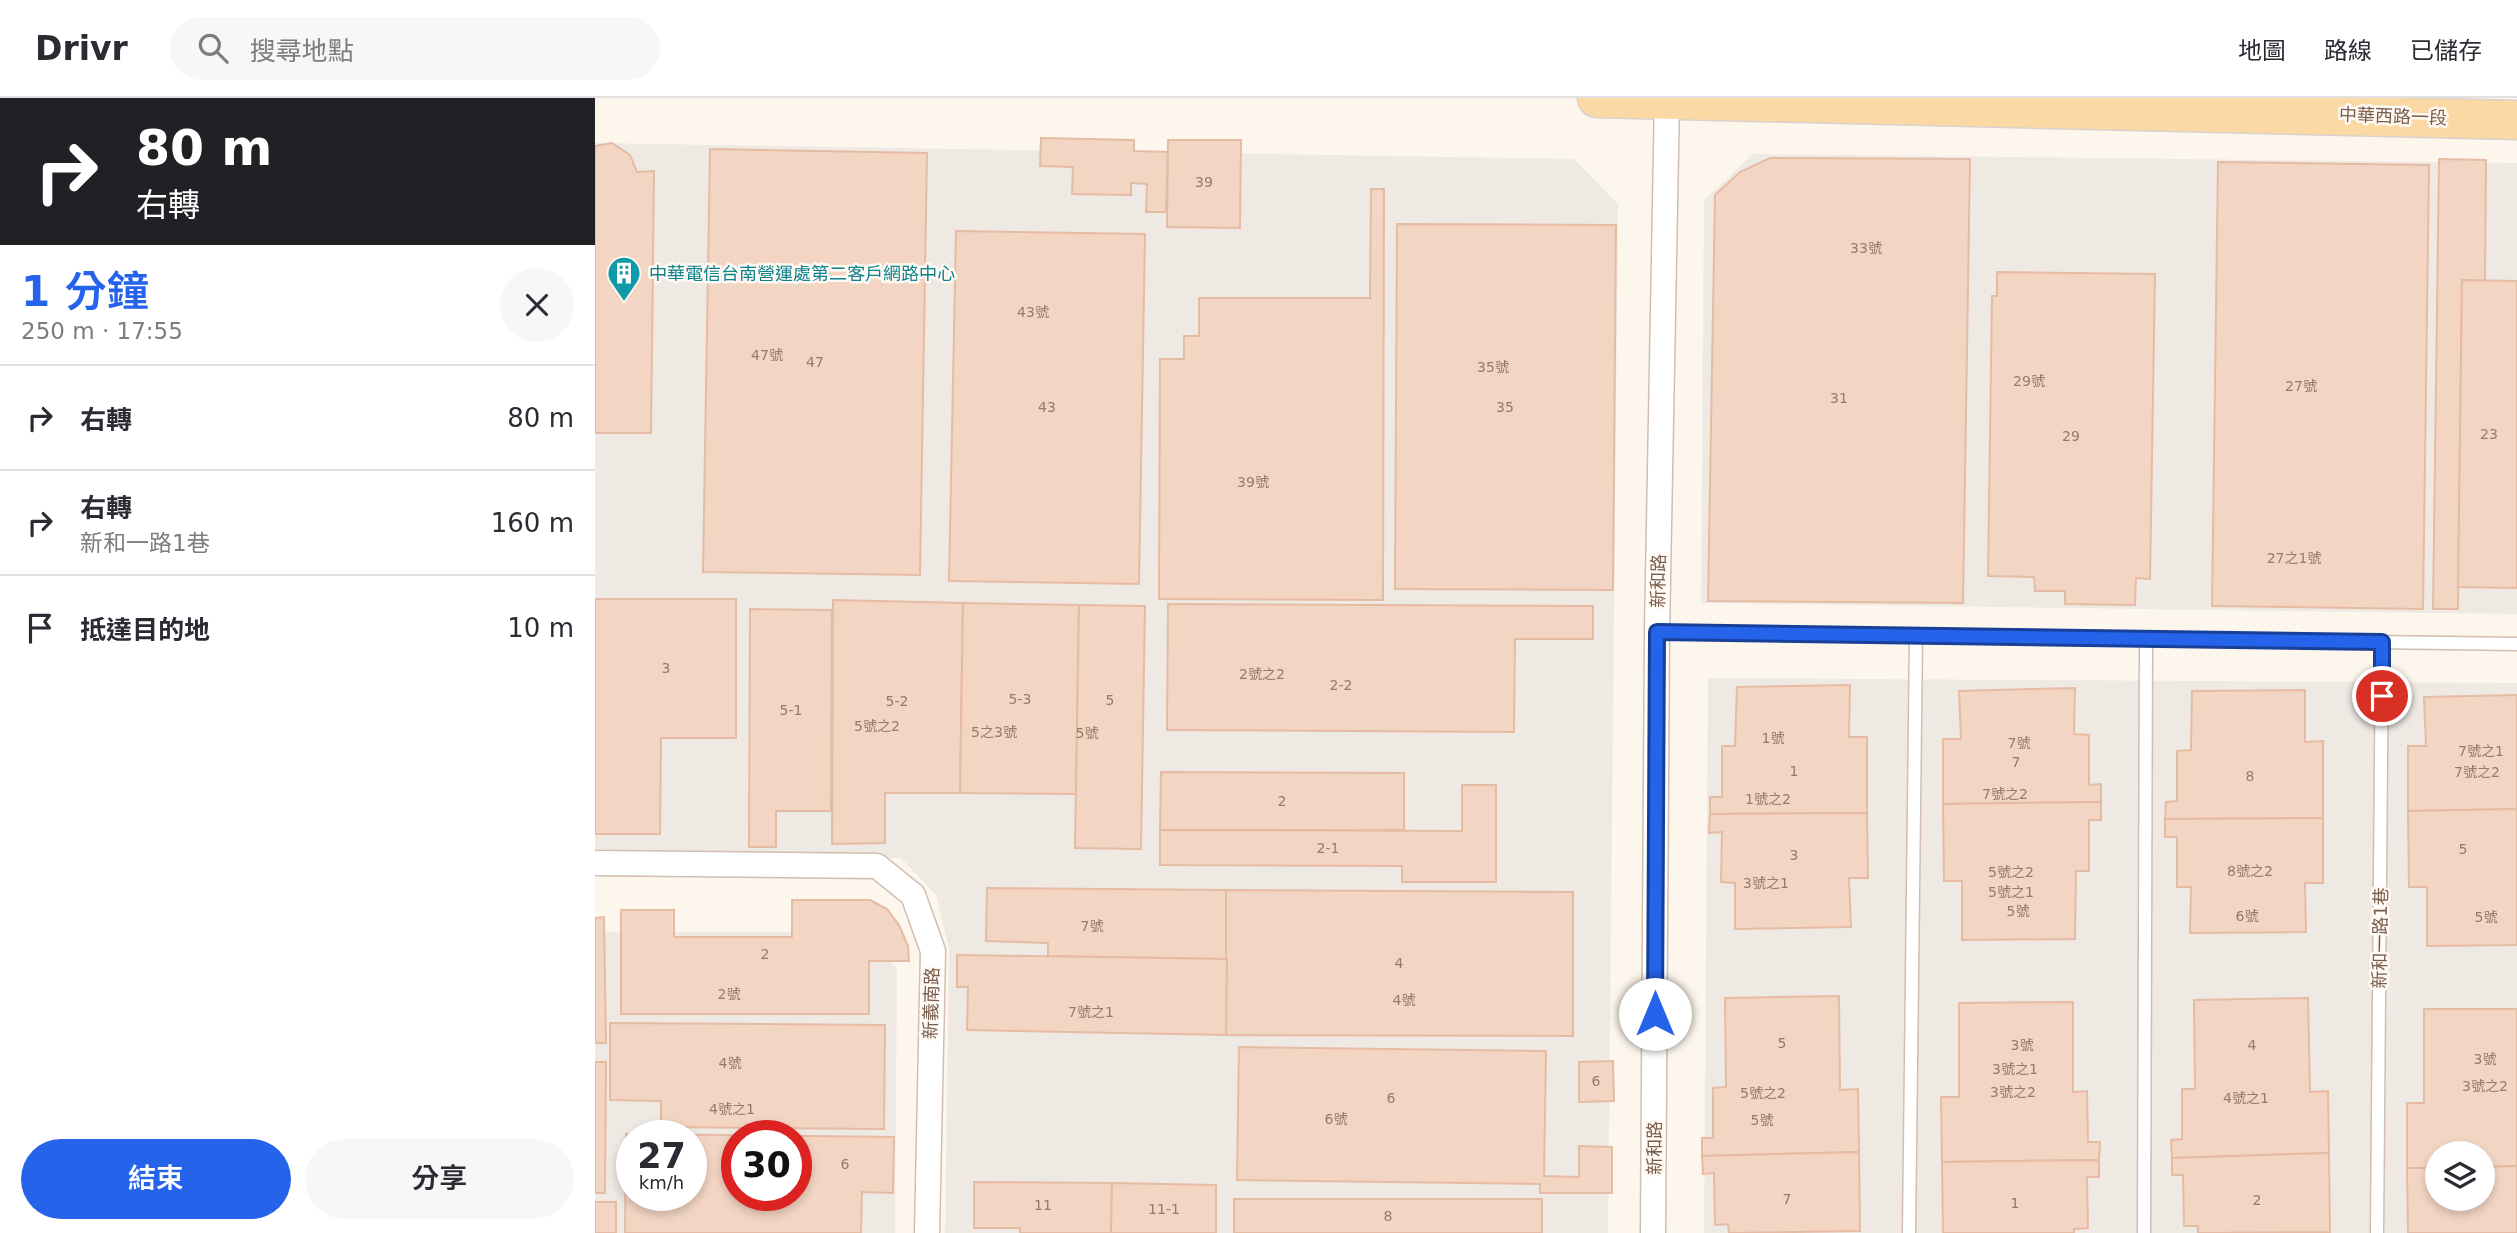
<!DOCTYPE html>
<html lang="zh-TW">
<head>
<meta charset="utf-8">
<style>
  body { margin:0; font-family:"DejaVu Sans","Noto Sans TC",sans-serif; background:#f7f7f7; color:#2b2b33; height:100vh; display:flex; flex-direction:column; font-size:26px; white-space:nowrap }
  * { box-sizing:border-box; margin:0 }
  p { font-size:23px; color:#7c7c81 }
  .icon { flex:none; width:38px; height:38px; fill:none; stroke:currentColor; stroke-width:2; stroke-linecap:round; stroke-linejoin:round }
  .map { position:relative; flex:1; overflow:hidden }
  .side { display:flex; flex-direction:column; background:#fff; width:595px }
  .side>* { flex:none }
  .banner { background:#202124; color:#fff; overflow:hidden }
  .buttons { position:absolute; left:1830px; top:1043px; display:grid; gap:14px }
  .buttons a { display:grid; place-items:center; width:70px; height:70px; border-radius:50%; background:#fff; box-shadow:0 4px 10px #0003; font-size:35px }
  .speed { position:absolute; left:21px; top:1022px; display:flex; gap:14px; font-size:35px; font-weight:700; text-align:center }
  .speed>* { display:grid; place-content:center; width:91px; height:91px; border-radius:50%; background:#fff; box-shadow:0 4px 10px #0003; line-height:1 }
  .speed small { font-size:18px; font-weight:400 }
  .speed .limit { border:10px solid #d22; background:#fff; color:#111 }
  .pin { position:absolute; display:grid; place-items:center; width:60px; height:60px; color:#fff; margin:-30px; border:4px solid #fff; border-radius:50%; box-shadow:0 2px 7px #0007 }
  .me { position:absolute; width:77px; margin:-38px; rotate:0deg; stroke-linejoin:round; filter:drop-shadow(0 0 5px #0008) }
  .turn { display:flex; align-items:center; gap:24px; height:147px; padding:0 21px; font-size:32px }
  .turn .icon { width:91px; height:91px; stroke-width:2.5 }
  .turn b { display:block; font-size:49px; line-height:60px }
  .round { display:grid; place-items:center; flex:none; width:74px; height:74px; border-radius:37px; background:#f7f7f7 }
  .headline { display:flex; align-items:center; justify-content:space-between; height:119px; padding:0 21px }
  h1 { font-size:42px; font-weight:600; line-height:52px; color:#2563eb }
  .primary-button { display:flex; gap:14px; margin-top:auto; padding:14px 21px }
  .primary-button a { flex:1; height:80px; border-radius:42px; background:#2563eb; color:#fff; font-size:28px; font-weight:600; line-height:80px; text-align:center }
  .primary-button a+a { background:#f7f7f7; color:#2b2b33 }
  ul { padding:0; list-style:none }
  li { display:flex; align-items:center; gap:21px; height:105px; padding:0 21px; border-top:2px solid #e1e1e2 }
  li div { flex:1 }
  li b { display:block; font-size:26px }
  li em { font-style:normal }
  header { display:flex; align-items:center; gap:42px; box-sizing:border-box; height:98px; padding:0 35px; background:#fff; border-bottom:2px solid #e1e1e2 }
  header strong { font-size:33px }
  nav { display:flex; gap:38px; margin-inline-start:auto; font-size:24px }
  .search { width:490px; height:63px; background:#f7f7f7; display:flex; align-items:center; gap:18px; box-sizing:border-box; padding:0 24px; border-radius:38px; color:#7c7c81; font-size:26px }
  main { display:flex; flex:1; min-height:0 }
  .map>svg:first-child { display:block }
  .industrial { fill:#efe9e4; fill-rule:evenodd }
  .building { fill:#f3d5c3; stroke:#e6bba3; stroke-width:2; fill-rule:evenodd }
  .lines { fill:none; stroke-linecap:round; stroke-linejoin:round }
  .lane-casing { stroke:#d1beb0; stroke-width:15 }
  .street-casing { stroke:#d1beb0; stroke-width:27 }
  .primary-casing { stroke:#dad1cd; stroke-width:41 }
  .lane { stroke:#fff; stroke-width:12 }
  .street { stroke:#fff; stroke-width:24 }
  .primary { stroke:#fbd9a5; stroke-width:38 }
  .route-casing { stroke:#184099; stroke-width:18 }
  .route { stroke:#2563eb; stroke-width:12 }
  .labels { text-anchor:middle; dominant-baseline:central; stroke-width:5; stroke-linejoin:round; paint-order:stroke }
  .number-label { font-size:14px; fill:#987a6a }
  .street-label { font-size:18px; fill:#7a5c4d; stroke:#fffaf3 }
  .culture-label { font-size:18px; fill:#0d838f; stroke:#fffaf3; text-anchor:start }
</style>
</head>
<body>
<header>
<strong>Drivr</strong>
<div class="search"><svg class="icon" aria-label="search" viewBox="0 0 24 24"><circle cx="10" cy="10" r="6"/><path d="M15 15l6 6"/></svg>搜尋地點</div>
<nav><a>地圖</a><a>路線</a><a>已儲存</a></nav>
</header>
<main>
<section class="side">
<div class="banner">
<div class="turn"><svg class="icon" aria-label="right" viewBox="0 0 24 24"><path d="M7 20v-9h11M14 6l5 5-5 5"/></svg><div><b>80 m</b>右轉</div></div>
</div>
<div class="headline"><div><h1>1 分鐘</h1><p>250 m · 17:55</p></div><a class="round"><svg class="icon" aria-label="close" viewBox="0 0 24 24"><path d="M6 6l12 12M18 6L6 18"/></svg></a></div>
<ul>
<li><svg class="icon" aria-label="right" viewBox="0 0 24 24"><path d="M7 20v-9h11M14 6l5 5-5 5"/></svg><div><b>右轉</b></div><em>80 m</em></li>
<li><svg class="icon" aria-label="right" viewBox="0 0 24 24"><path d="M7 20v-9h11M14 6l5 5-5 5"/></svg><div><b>右轉</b><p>新和一路1巷</p></div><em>160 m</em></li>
<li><svg class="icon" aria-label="arrive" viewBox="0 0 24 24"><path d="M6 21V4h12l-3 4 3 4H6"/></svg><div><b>抵達目的地</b></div><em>10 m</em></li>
</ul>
<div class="primary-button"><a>結束</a><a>分享</a></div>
</section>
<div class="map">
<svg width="1922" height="1135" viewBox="0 0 1922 1135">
  <rect width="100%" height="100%" fill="#fdf6ec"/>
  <!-- industrial -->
  <g class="industrial">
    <path d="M0,45L979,61L1023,106L1013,1135H350L354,850L341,797L306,760L0,751Z"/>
    <path d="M1158,56L1922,65V516L1106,505L1109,102Z"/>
    <path d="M1113,580L1922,585V1135H1109ZM1843,1055H1888V1101H1843Z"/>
    <path d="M0,834H268L302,871L300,1135H0ZM37,1038H96V1097H37ZM142,1038H201V1097H142Z"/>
  </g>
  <!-- building -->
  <g class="building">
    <path d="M446,40L539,42V53L573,54L571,114H551L552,86L536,85V97L477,96L478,69L445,68Z"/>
    <path d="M573,42H646L645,130L572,129Z"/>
    <path d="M17,45L35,57L42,74L59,73L56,335H0V48Z"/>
    <path d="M115,51L332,55L325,477L108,474Z"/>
    <path d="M1175,60L1375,61L1368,505L1113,503L1120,97L1145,74Z"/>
    <path d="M1844,61L1891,62L1890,183L1867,182L1863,511H1838Z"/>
    <path d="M1623,64L1834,67L1828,511L1617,508Z"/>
    <path d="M776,91H789L788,502L564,501L565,261H589V238H604V200H775Z"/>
    <path d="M802,126L1021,127L1018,492L800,491Z"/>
    <path d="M361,133L550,136L544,486L354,483Z"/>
    <path d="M1402,174L1560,176L1555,481L1541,480L1540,507L1470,506V493H1440L1439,479L1393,478L1397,198H1402Z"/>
    <path d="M1867,182L1922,183V490L1863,489Z"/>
    <path d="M0,501H141V640H66L65,736H0Z"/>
    <path d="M238,502L368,505L365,695H290V745L237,746Z"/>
    <path d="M368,505L484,507L481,696L365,695Z"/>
    <path d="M573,506L998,508V541H920L919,634L572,632Z"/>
    <path d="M484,507L550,508L546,751L480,750Z"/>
    <path d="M155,511L237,512L236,713H181V749H154Z"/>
    <path d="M1255,587L1254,639H1272V715L1115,716V699H1127V648H1140L1142,589Z"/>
    <path d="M1480,590L1479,636L1494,637V687L1506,686V704L1348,706V641H1366L1364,593Z"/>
    <path d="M1710,592V644L1728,643V720L1570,721L1571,704L1582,703V653L1596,652L1597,593Z"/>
    <path d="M1922,597V711L1813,713V648H1831L1829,599Z"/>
    <path d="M566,674L809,675V732H565Z"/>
    <path d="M867,687H901V784H807V768L565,767V732L867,733Z"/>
    <path d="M1506,704V722H1494V773H1481L1480,841L1367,842V783H1349L1348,706Z"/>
    <path d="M1922,711V847L1832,848V789H1814L1813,713Z"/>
    <path d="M1272,715L1273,780H1254L1256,829L1140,831V785L1126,784L1127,734L1114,735L1115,716Z"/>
    <path d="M1728,720V785H1710L1711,834L1595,835L1596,789H1582V739H1570V721Z"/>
    <path d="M392,790L631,792L632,861L453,858V845L391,843Z"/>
    <path d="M631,792L978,794V938L631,937Z"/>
    <path d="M197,802H275L292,811L304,827L313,848L314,863H274V916H26V812H79V839H197Z"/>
    <path d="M9,819L11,945H0V820Z"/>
    <path d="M362,857L632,861L631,937L372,932L373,889H362Z"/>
    <path d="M1244,898L1245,992L1263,991L1264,1054L1107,1058V1040H1118V990L1131,989L1130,900Z"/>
    <path d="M1713,900L1715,994L1733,993L1734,1055L1577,1060L1576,1042L1587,1041V991H1600L1599,902Z"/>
    <path d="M1478,904V994L1492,993L1493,1044H1505L1504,1062L1347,1064L1346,999H1364V905Z"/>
    <path d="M1829,911H1922V1068L1888,1069V1055H1843V1070H1812V1005H1829Z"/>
    <path d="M15,925L290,927L289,1031L66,1029V1003L15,1002Z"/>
    <path d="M644,949L951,953L949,1078L984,1079V1048L1017,1049V1095H945V1086L642,1082Z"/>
    <path d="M1018,963L1019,1003L984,1004V964Z"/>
    <path d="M0,964H11L10,1095H0Z"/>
    <path d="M31,1036L299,1039L298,1095L267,1094L266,1135H30ZM37,1038H96V1097H37ZM142,1038H201V1097H142Z"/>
    <path d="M1264,1054L1265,1133L1134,1135L1133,1126L1120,1127L1119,1075L1108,1076L1107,1058Z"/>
    <path d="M1734,1055L1735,1134L1603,1135V1128H1589L1588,1077H1577V1060Z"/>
    <path d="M1504,1062V1079H1492L1493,1130L1479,1131V1135H1348L1347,1064Z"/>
    <path d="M1922,1068V1135H1813L1812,1070H1843V1101H1888V1069Z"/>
    <path d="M379,1084L517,1085L516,1135H425V1130H379Z"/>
    <path d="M517,1085L621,1087V1135H516Z"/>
    <rect x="639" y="1101" width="308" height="34"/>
    <rect x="0" y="1104" width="21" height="31"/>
  </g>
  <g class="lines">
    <defs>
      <g id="lane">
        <path d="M1062,534L1922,546"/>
        <path d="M1314,1135L1321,537"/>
        <path d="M1549,1135L1551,541"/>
        <path d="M1782,1135L1787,544"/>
      </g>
      <g id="street">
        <path d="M0,765L282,768L318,797L338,853L332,1135"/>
        <path d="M1058,1135L1062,534L1072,0"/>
      </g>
      <path id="primary" d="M1002,0L1922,22"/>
    </defs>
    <!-- lane casing -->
    <use href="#lane" class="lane-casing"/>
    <!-- street casing -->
    <use href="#street" class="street-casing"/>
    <!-- primary casing -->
    <use href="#primary" class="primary-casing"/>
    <!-- lane -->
    <use href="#lane" class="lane"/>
    <!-- street -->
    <use href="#street" class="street"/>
    <!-- primary -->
    <use href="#primary" class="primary"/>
  </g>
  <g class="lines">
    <defs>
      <path id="route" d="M1060,916L1062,534L1787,544V598"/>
    </defs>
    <!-- route casing -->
    <use href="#route" class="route-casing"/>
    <!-- route -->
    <use href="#route" class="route"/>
  </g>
  <!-- icons -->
  <defs>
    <symbol id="building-pin" viewBox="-11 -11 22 30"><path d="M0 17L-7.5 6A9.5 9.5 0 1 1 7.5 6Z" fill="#0f9aa8" stroke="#fffaf3"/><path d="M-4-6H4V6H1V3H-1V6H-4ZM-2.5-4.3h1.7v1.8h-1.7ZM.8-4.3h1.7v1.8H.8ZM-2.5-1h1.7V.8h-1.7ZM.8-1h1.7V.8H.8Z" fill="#fff"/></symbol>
  </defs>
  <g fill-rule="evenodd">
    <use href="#building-pin" x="10" y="156" width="38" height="52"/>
  </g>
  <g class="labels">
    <!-- number labels -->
    <g class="number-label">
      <text x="609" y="84">39</text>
      <text x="1271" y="150">33號</text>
      <text x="438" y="214">43號</text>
      <text x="172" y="257">47號</text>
      <text x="220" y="264">47</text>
      <text x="898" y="269">35號</text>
      <text x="1434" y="283">29號</text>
      <text x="1706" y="288">27號</text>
      <text x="1244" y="300">31</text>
      <text x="452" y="309">43</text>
      <text x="910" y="309">35</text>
      <text x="1894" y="336">23</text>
      <text x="1476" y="338">29</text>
      <text x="658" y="384">39號</text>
      <text x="1699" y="460">27之1號</text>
      <text x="71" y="570">3</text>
      <text x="667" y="576">2號之2</text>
      <text x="746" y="587">2-2</text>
      <text x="425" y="601">5-3</text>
      <text x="515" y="602">5</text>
      <text x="302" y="603">5-2</text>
      <text x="196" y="612">5-1</text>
      <text x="282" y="628">5號之2</text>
      <text x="399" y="634">5之3號</text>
      <text x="492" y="635">5號</text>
      <text x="1178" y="640">1號</text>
      <text x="1424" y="645">7號</text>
      <text x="1886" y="653">7號之1</text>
      <text x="1421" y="664">7</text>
      <text x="1199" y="673">1</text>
      <text x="1882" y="674">7號之2</text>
      <text x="1655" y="678">8</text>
      <text x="1410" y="696">7號之2</text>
      <text x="1173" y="701">1號之2</text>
      <text x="687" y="703">2</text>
      <text x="733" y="750">2-1</text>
      <text x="1868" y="751">5</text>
      <text x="1199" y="757">3</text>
      <text x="1655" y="773">8號之2</text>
      <text x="1416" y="774">5號之2</text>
      <text x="1171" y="785">3號之1</text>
      <text x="1416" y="794">5號之1</text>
      <text x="1423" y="813">5號</text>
      <text x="1652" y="818">6號</text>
      <text x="1891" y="819">5號</text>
      <text x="497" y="828">7號</text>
      <text x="170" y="856">2</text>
      <text x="804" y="865">4</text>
      <text x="134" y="896">2號</text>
      <text x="809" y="902">4號</text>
      <text x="496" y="914">7號之1</text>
      <text x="1187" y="945">5</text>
      <text x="1427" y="947">3號</text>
      <text x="1657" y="947">4</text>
      <text x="1890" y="961">3號</text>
      <text x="135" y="965">4號</text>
      <text x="1420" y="971">3號之1</text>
      <text x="1001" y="983">6</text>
      <text x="1890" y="988">3號之2</text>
      <text x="1418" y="994">3號之2</text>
      <text x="1168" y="995">5號之2</text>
      <text x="796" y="1000">6</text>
      <text x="1651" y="1000">4號之1</text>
      <text x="137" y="1011">4號之1</text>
      <text x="741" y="1021">6號</text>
      <text x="1167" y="1022">5號</text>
      <text x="250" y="1066">6</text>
      <text x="1192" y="1101">7</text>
      <text x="1662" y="1102">2</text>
      <text x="1420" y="1105">1</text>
      <text x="448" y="1107">11</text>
      <text x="569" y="1111">11-1</text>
      <text x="793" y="1118">8</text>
    </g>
    <!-- street labels -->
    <g class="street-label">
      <text transform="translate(1798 18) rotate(2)">中華西路一段</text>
      <text transform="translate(1063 483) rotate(-89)">新和路</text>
      <text transform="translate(1785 840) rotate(-89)">新和一路1巷</text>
      <text transform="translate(336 905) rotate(-88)">新義南路</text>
      <text transform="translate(1059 1050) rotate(-90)">新和路</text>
    </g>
    <!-- culture labels -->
    <g class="culture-label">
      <text x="54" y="175">中華電信台南營運處第二客戶網路中心</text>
    </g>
  </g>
</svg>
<div class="buttons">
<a><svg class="icon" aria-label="layers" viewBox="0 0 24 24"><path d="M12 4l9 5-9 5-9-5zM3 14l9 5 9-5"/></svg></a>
</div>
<div class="speed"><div>27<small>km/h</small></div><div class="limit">30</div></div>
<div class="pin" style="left:1787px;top:598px;background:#d93025"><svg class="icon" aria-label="arrive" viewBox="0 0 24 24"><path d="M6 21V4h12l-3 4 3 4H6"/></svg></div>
<svg class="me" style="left:1060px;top:916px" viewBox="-20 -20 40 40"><circle r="19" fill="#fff"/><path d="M0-13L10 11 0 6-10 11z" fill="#2563eb"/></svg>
</div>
</main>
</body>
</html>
